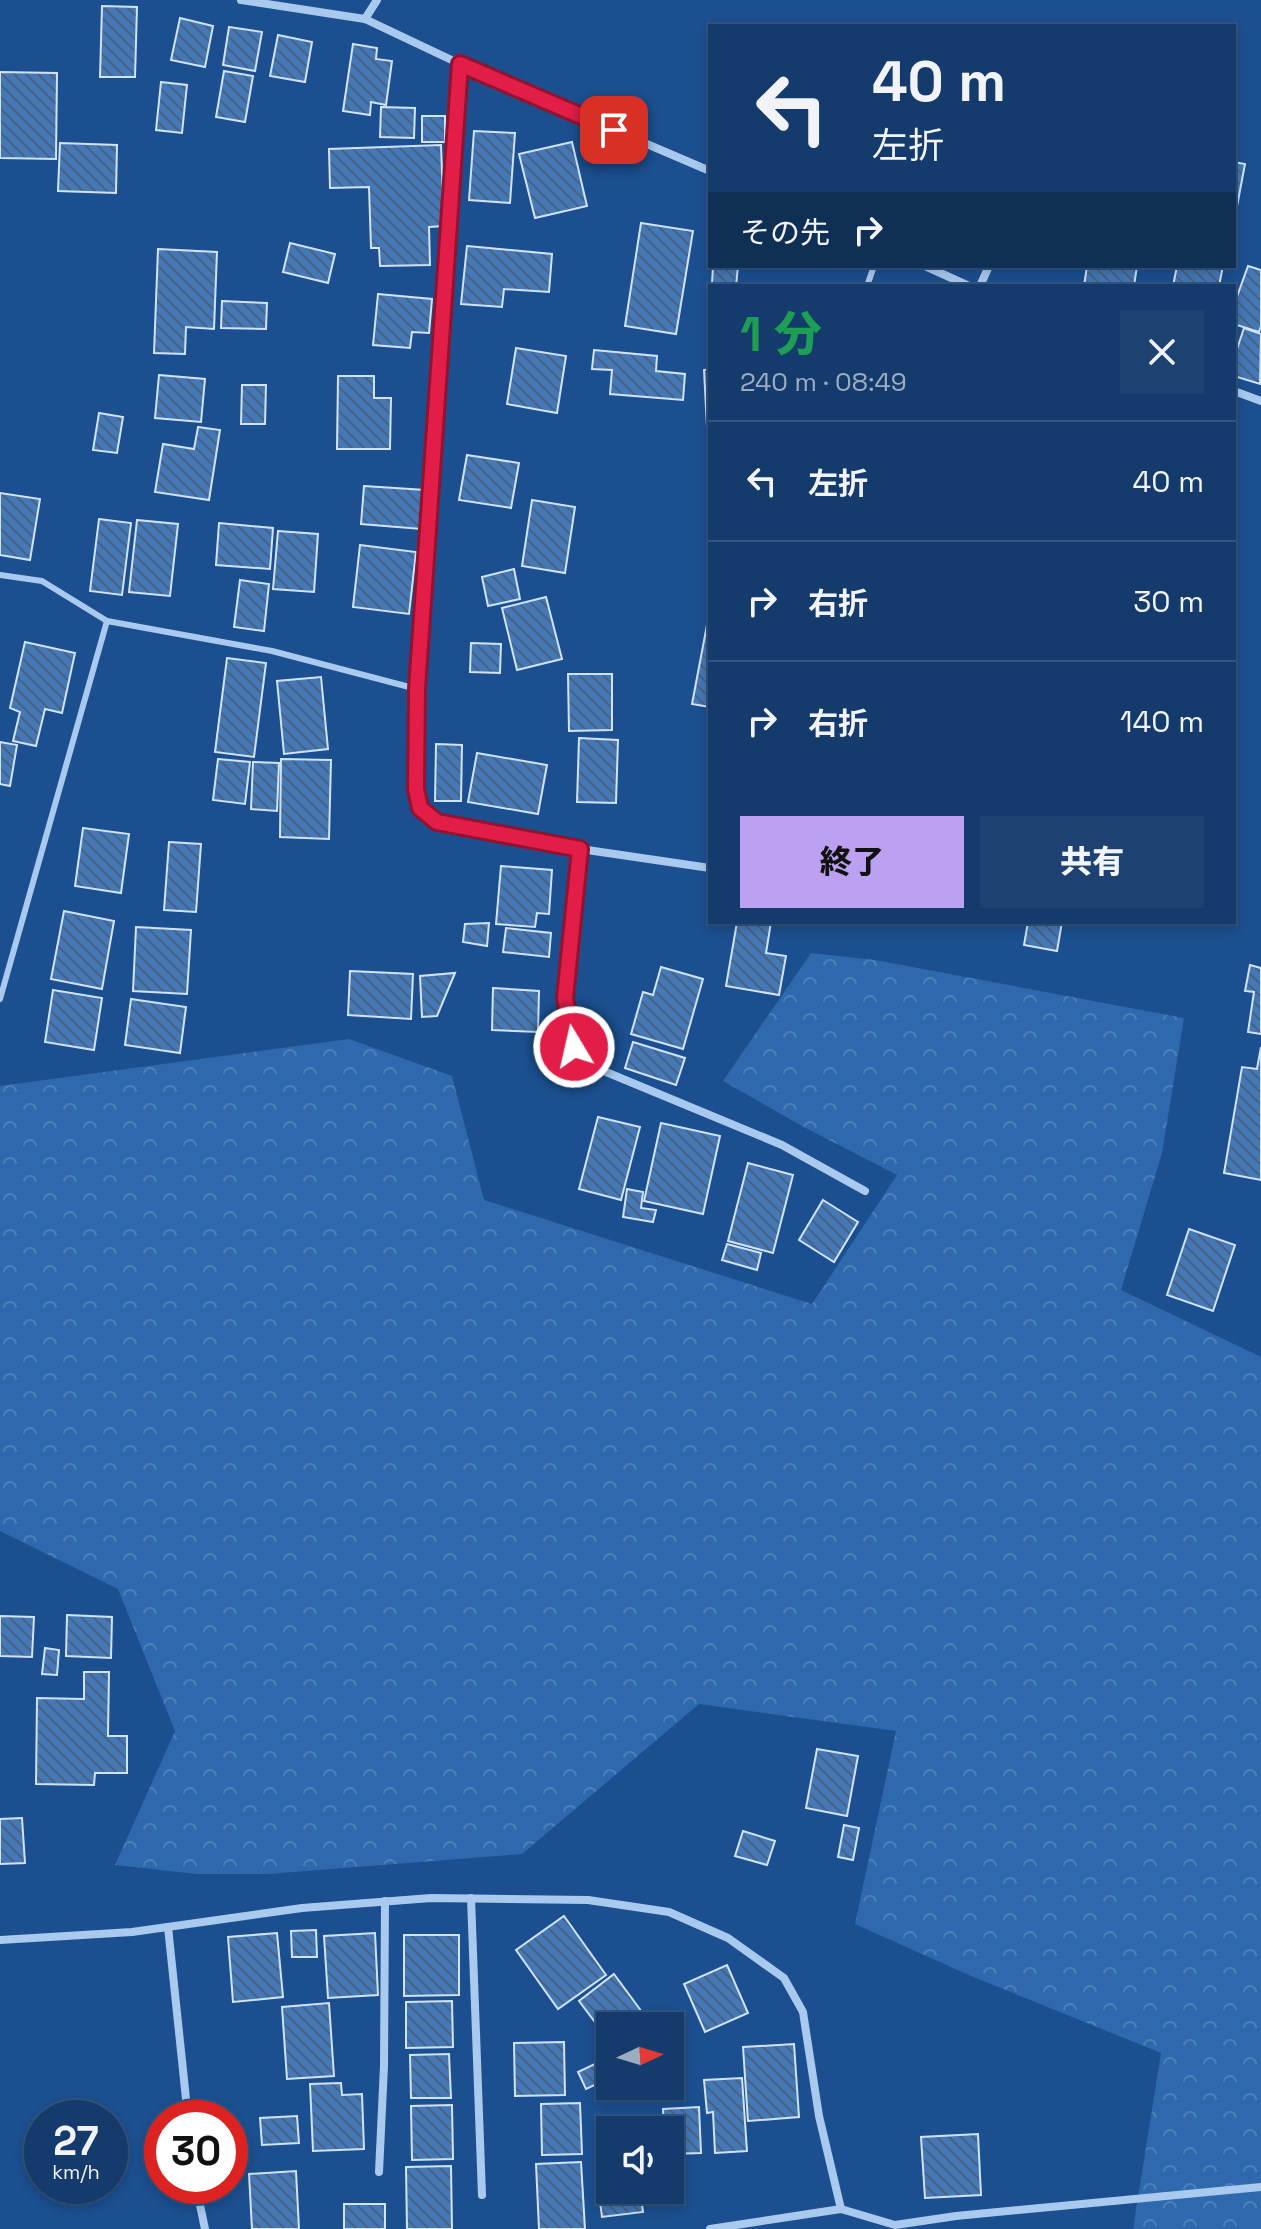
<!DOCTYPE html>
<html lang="ja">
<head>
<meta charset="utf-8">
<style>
  body { margin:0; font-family:"Space Grotesk","Noto Sans JP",sans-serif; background:#1d4271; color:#f1f3f6; height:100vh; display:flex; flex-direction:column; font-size:30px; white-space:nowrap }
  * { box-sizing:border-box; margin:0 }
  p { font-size:26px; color:#9dadc1 }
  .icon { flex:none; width:44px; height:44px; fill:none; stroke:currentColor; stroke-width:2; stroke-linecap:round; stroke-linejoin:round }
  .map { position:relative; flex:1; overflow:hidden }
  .sheet { position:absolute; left:708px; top:284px; width:528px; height:640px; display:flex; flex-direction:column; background:#143b6b; border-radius:0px; box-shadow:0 4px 12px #0003,0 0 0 2px #33557e }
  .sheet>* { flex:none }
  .banner { position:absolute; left:708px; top:24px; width:528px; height:244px; border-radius:0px; box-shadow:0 4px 12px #0003,0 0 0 2px #33557e; background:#143b6b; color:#f1f3f6; overflow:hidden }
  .needle { width:52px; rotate:86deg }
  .controls { position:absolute; left:596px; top:2012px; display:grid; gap:16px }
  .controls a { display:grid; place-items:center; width:88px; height:88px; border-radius:0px; background:#143b6b; box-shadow:0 4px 12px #0003,0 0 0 2px #33557e; font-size:40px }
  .speed { position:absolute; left:24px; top:2100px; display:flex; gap:16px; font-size:40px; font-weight:700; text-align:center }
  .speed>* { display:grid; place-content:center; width:104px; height:104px; border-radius:50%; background:#143b6b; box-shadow:0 4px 12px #0003,0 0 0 2px #33557e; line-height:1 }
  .speed small { font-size:20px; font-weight:400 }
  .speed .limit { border:12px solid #d22; background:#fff; color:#111 }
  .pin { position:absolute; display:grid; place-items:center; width:68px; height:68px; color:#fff; margin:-34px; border-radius:16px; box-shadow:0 4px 12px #0006 }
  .me { position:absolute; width:88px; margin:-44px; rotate:351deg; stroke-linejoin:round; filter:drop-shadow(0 0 6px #0008) }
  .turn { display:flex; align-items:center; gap:28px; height:168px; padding:0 32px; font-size:36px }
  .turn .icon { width:104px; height:104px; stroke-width:2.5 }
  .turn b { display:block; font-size:56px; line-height:68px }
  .then { display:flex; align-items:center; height:76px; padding:0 32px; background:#0003; gap:16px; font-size:30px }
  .round { display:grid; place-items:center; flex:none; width:84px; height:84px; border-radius:0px; background:#1d4271 }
  .overview { display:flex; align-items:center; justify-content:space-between; height:136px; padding:0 32px }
  h1 { font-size:48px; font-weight:800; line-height:60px; color:#1e9e55 }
  .action { display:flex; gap:16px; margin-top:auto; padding:16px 32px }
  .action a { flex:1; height:92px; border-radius:0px; background:#bca0f2; color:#111; font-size:32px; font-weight:800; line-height:92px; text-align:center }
  .action a+a { background:#1d4271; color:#f1f3f6 }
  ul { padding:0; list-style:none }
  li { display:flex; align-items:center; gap:24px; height:120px; padding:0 32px; border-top:2px solid #33557e }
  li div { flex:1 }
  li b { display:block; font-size:30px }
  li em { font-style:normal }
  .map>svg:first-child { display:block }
  .forest { fill:url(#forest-crowns) }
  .building { fill:url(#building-back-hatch); stroke:#cfe3fa; stroke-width:2 }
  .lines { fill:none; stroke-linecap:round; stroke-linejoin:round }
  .service { stroke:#a9c9ee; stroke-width:6 }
  .minor { stroke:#a9c9ee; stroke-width:8 }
  .route-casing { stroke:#92132f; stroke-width:20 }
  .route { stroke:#e11d48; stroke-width:14 }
</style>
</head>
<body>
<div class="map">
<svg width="1261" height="2229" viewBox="0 0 1261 2229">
  <defs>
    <pattern id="forest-crowns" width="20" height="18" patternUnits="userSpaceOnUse" patternTransform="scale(2)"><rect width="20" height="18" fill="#2e69ad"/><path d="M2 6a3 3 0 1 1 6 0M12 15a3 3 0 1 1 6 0" fill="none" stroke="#4d80b9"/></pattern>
    <pattern id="building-back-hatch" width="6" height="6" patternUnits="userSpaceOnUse" patternTransform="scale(2)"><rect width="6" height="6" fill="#4478b7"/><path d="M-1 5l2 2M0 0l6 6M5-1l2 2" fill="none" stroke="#486282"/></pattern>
  </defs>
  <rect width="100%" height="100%" fill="#1b4f8f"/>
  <!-- forest -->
  <path class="forest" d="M811,953L875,960L1184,1018L1162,1153L1121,1290L1261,1357V2229H1133L1161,2053L971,1976L855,1924L896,1731L699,1704L522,1854L268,1874H197L115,1865L175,1731L118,1589L0,1531V1086L349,1039L452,1076L484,1200L812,1304L897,1175L802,1126L723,1081Z"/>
  <!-- building -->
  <g class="building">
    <path d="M102,6L137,7L135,77H100Z"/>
    <path d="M180,18L213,26L205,67L171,60Z"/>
    <path d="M229,27L262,32L255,71L223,65Z"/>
    <path d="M278,35L312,42L305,82L270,76Z"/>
    <path d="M353,44L377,48L376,59L392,61L386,105L371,102L370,115L343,111Z"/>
    <path d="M224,71L253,76L245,122L216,117Z"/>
    <path d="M0,72L57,73L56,159L0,158Z"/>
    <path d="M161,82L187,85L182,133L156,130Z"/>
    <path d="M381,107L415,108L414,138L380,137Z"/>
    <rect x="422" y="116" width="23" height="26"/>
    <path d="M474,131L515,133L510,203L469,200Z"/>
    <path d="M572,142L587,206L535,218L519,154Z"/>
    <path d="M60,143L117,145L116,193L58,191Z"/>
    <path d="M441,145L444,226L429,227L430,265L380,266L379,248H371L369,187L330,188L329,149Z"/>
    <path d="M1234,162L1245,164L1234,222Z"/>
    <path d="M641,223L693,231L676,334L625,326Z"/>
    <path d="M290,243L335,254L328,283L283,272Z"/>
    <path d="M467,246L552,254L549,292L504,289L502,307L461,304Z"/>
    <path d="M158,249L217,252L214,329L186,327L185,354L154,353Z"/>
    <path d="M713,266H738L736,286L712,284Z"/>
    <path d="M1087,266H1137L1134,286H1084Z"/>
    <path d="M1177,266H1223L1219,286H1173Z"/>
    <path d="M1248,266L1261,270V326L1259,332L1237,325L1234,334V305Z"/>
    <path d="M378,294L432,299L429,333L412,332L410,348L373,345Z"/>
    <path d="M222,301L267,303L266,329L221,328Z"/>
    <path d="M1244,328L1261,334L1260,384L1234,376V358Z"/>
    <path d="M516,348L566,356L557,413L507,404Z"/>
    <path d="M594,350L657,356L656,371L685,374L683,400L610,394L612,370L592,369Z"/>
    <path d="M710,369V465H709L704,370Z"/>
    <path d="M159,375L205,379L201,422L155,418Z"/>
    <path d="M338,376H374V398H391L390,449H337Z"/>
    <path d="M242,385H266L265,424H241Z"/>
    <path d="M99,413L123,417L117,453L93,450Z"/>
    <path d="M198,427L220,430L209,500L155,492L163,444L194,449Z"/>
    <path d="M467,455L519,463L511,508L459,500Z"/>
    <path d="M364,486L425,490L421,529L361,524Z"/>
    <path d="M0,493L40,499L30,560L0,555Z"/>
    <path d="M532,500L575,507L565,573L522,566Z"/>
    <path d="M99,519L131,523L122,595L90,591Z"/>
    <path d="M137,520L178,524L170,596L129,592Z"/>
    <path d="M219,523L273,528L270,569L216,565Z"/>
    <path d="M278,531L318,534L314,592L273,589Z"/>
    <path d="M360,545L416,552L409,614L353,607Z"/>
    <path d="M514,569L520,599L488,606L482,577Z"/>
    <path d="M240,580L269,584L264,631L234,627Z"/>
    <path d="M546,597L562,659L517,670L502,608Z"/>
    <path d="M710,609V707L692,704Z"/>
    <path d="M25,642L75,653L62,713L45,709L36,746L13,741L20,712L10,708Z"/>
    <path d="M471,643L501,644L500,673L470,672Z"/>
    <path d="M227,658L266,663L254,757L215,752Z"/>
    <path d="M568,674H612V730L569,731Z"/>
    <path d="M321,677L328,749L284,754L277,681Z"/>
    <path d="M579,738L618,740L616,803L577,802Z"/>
    <path d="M0,742L17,745L10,786L0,784Z"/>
    <path d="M436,744L462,745L461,801H435Z"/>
    <path d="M477,753L547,765L538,814L468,802Z"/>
    <path d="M218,759L250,762L245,804L213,800Z"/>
    <path d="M281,759L331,760L329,839L280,837Z"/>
    <path d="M253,762L279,763L277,811L251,809Z"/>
    <path d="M83,828L129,834L121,893L75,886Z"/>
    <path d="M169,842L201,844L196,912L164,910Z"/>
    <path d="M501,866L552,870L549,914L537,913L535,927L496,924Z"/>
    <path d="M64,911L114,921L102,989L51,979Z"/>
    <path d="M737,922H771L766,953L786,956L779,995L726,986Z"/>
    <path d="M1028,922H1062L1057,951L1024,945Z"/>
    <path d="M489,923L487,946L463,942L465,924Z"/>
    <path d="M136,927L191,930L187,994L133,991Z"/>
    <path d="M506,928L551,933L549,957L503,952Z"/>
    <path d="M1250,965L1261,968V1034L1248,1032L1254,992L1245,991Z"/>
    <path d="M661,967L703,979L683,1049L631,1034L643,992L653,995Z"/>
    <path d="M350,971L413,974L411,1019L348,1015Z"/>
    <path d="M455,973L437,1016L422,1017L420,976Z"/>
    <path d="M493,988L539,991L538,1032L492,1030Z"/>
    <path d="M53,990L102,998L94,1050L45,1042Z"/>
    <path d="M131,999L186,1007L180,1053L125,1045Z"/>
    <path d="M633,1042L685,1058L676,1085L625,1068Z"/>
    <path d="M1261,1047V1180L1224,1173L1242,1067L1257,1069Z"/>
    <path d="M598,1117L640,1127L621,1200L579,1189Z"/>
    <path d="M661,1123L720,1136L703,1214L644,1201Z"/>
    <path d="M748,1163L793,1175L773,1253L728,1241Z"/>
    <path d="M627,1189L643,1192L641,1208L656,1210L653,1222L623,1217Z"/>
    <path d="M823,1200L858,1222L834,1262L799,1240Z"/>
    <path d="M1189,1229L1235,1245L1213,1311L1167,1295Z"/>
    <path d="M727,1244L761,1253L757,1270L722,1260Z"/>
    <path d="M67,1615L112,1617L111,1658L66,1656Z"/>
    <path d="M0,1616L34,1617L32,1657L0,1656Z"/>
    <path d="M45,1648L59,1650L57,1675L42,1674Z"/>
    <path d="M84,1672H109L108,1736H127V1773H95L94,1785L36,1784L37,1698L84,1699Z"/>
    <path d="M817,1749L858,1756L847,1816L806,1808Z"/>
    <path d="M22,1818L25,1863L0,1864V1819Z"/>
    <path d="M844,1825L859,1828L853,1860L838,1857Z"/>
    <path d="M743,1831L775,1841L767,1865L735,1856Z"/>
    <path d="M564,1916L606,1975L558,2009L516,1950Z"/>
    <path d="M316,1930L317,1957H292L291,1931Z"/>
    <path d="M277,1933L283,1997L233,2002L228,1937Z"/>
    <path d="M375,1933L378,1995L328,1998L324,1936Z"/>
    <path d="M404,1935H459V1995L404,1996Z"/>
    <path d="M727,1965L748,2013L705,2032L684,1984Z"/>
    <path d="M614,1974L650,2023L646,2026H610V2042L579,2001Z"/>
    <path d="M452,2001L453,2047L406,2048V2002Z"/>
    <path d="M329,2003L334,2076L287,2079L282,2007Z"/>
    <path d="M564,2042L565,2095L515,2096L514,2043Z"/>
    <path d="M794,2044L799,2117L748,2121L743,2047Z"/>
    <path d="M449,2054L451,2098H411L410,2055Z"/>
    <path d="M603,2060L610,2078L586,2089L578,2072Z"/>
    <path d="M742,2078L747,2151L715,2153L713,2112L707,2113L704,2080Z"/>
    <path d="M341,2083L342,2095L362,2094L364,2149L313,2151L310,2084Z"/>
    <path d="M580,2103L582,2154L542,2155L541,2104Z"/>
    <path d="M452,2105L453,2159L412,2160L411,2106Z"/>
    <path d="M699,2107L701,2153L670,2154V2130H664L663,2109Z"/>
    <path d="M297,2116L299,2143L262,2145L260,2118Z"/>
    <path d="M978,2134L981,2195L925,2198L921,2137Z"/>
    <path d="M581,2162L585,2229H539L536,2164Z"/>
    <path d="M451,2166L452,2229H407L406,2167Z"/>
    <path d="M610,2169V2190H640L643,2212L602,2217L596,2171Z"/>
    <path d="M296,2171L299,2229H252L249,2174Z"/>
    <rect x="344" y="2204" width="41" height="25"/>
  </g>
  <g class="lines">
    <!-- service -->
    <g class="service">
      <path d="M867,286L874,266"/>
      <path d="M0,575L42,581L107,621L272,651L417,689L460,64"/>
      <path d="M0,999L107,621"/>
    </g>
    <!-- minor -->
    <g class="minor">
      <path d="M241,0L365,19L460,64L710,171"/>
      <path d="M365,19L377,0"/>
      <path d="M925,266L969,286"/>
      <path d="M980,286L989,266"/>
      <path d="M1234,391L1261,401"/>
      <path d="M417,689L416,789L420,808L437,822L553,845L710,868"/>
      <path d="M580,849L565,998L574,1047L594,1067L782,1145L865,1191"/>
      <path d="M471,1898L482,2195"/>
      <path d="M168,1927L188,2118"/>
      <path d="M0,1940L132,1932L302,1908L431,1898L588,1900L669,1912L728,1938L784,1978L803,2012L819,2116L841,2209"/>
      <path d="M379,2172L384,2066L385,1901"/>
      <path d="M196,2186L205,2229"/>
      <path d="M710,2229L841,2209L895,2225L956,2216L1261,2187"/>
    </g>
  </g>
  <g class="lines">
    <defs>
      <path id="route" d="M574,1047L565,998L580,849L437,822L420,808L416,789L417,689L460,64L614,130"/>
    </defs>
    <!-- route casing -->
    <use href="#route" class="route-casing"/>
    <!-- route -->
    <use href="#route" class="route"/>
  </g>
</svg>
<div class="controls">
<a><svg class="needle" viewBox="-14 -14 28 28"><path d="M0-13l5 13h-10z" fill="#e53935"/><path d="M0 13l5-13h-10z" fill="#9dadc1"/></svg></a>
<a><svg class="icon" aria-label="sound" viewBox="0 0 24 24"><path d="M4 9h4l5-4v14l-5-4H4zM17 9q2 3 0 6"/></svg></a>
</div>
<div class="speed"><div>27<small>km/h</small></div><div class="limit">30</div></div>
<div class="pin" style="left:614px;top:130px;background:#d93025"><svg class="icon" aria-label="arrive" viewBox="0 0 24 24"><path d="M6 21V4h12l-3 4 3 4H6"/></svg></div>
<svg class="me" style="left:574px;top:1047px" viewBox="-20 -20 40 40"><circle r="17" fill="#e11d48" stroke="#fff" stroke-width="3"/><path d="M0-11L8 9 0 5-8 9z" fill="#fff"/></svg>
<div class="banner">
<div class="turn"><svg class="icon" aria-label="left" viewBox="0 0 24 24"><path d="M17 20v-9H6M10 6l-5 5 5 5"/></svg><div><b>40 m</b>左折</div></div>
<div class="then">その先<svg class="icon" aria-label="right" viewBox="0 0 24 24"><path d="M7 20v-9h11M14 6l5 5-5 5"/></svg></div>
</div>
<section class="sheet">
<div class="overview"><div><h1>1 分</h1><p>240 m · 08:49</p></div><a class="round"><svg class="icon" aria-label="close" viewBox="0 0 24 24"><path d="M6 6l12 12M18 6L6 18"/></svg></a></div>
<ul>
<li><svg class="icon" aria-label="left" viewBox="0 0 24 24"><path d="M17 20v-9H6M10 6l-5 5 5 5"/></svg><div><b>左折</b></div><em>40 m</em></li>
<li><svg class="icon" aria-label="right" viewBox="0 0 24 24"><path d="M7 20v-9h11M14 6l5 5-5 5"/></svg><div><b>右折</b></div><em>30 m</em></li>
<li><svg class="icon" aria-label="right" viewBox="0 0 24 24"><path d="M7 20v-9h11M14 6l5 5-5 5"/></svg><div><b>右折</b></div><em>140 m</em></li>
</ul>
<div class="action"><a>終了</a><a>共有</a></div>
</section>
</div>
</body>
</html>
